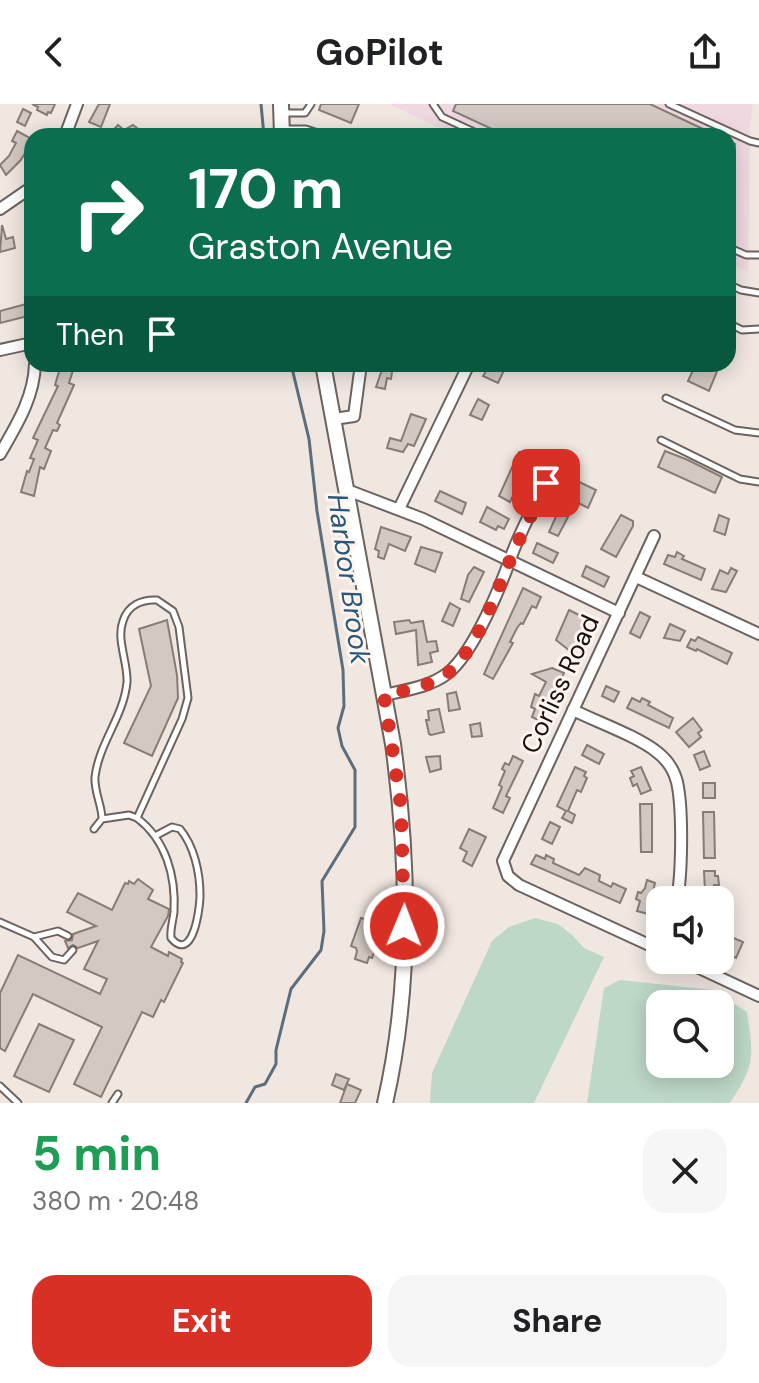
<!DOCTYPE html>
<html lang="en">
<head>
<meta charset="utf-8">
<style>
  body { margin:0; font-family:"DM Sans",sans-serif; background:#f6f6f6; color:#202124; height:100vh; display:flex; flex-direction:column; font-size:30px; white-space:nowrap }
  * { box-sizing:border-box; margin:0 }
  p { font-size:26px; color:#757577 }
  .icon { flex:none; width:44px; height:44px; fill:none; stroke:currentColor; stroke-width:2; stroke-linecap:round; stroke-linejoin:round }
  .map { position:relative; height:999px; overflow:hidden }
  .panel { display:flex; flex-direction:column; background:#fff; flex:1 }
  .panel>* { flex:none }
  .banner { position:absolute; left:24px; top:24px; width:712px; height:244px; border-radius:24px; box-shadow:0 4px 20px #0003; background:#0b6e4f; color:#fff; overflow:hidden }
  .buttons { position:absolute; left:646px; top:782px; display:grid; gap:16px }
  .buttons a { display:grid; place-items:center; width:88px; height:88px; border-radius:16px; background:#fff; box-shadow:0 4px 20px #0003; font-size:40px }
  .pin { position:absolute; display:grid; place-items:center; width:68px; height:68px; color:#fff; margin:-34px; border-radius:16px; box-shadow:0 4px 12px #0006 }
  .me { position:absolute; width:88px; margin:-44px; rotate:1deg; stroke-linejoin:round; filter:drop-shadow(0 0 6px #0008) }
  .turn { display:flex; align-items:center; gap:28px; height:168px; padding:0 32px; font-size:36px }
  .turn .icon { width:104px; height:104px; stroke-width:2.5 }
  .turn b { display:block; font-size:56px; line-height:68px }
  .then { display:flex; align-items:center; height:76px; padding:0 32px; background:#0003; gap:16px; font-size:30px }
  .round { display:grid; place-items:center; flex:none; width:84px; height:84px; border-radius:24px; background:#f6f6f6 }
  .summary { display:flex; align-items:center; justify-content:space-between; height:136px; padding:0 32px }
  h1 { font-size:48px; font-weight:700; line-height:60px; color:#1e9e55 }
  .cta { display:flex; gap:16px; margin-top:auto; padding:16px 32px }
  .cta a { flex:1; height:92px; border-radius:24px; background:#d93025; color:#fff; font-size:32px; font-weight:700; line-height:92px; text-align:center }
  .cta a+a { background:#f6f6f6; color:#202124 }
  header { display:flex; justify-content:space-between; align-items:center; height:104px; padding:0 32px; background:#fff; font-size:36px; font-weight:700 }
  .map>svg:first-child { display:block }
  .commercial { fill:#f0d8e1 }
  .green { fill:#bdd8c6; fill-rule:evenodd }
  .lines { fill:none; stroke-linecap:round; stroke-linejoin:round }
  .stream { stroke:#5a6e7d; stroke-width:3 }
  .building { fill:#d3c9c2; stroke:#877d77; stroke-width:2 }
  .lane-casing { stroke:#6c635e; stroke-width:9 }
  .street-casing { stroke:#6c635e; stroke-width:14 }
  .secondary-casing { stroke:#6c635e; stroke-width:18 }
  .lane { stroke:#fff; stroke-width:5 }
  .street { stroke:#fff; stroke-width:10 }
  .secondary { stroke:#fff; stroke-width:14 }
  .route { stroke:#d93025; stroke-width:14; stroke-dasharray:0 25.2 }
  .labels { text-anchor:middle; dominant-baseline:central; stroke-width:6; stroke-linejoin:round; paint-order:stroke }
  .street-label { font-size:26px; fill:#13100d; stroke:#fff4ee }
  .water-label { font-size:28px; font-style:italic; fill:#25587a; stroke:#fff4ee }
</style>
</head>
<body>
<header><svg class="icon" aria-label="back" viewBox="0 0 24 24"><path d="M15 5l-7 7 7 7"/></svg>GoPilot<svg class="icon" aria-label="share" viewBox="0 0 24 24"><path d="M12 15V3M7 8l5-5 5 5M5 13v7h14v-7"/></svg></header>
<div class="map">
<svg width="759" height="999" viewBox="0 0 759 999">
  <rect width="100%" height="100%" fill="#f1e7e1"/>
  <!-- commercial -->
  <path class="commercial" d="M389,0H753L750,23L748,168L728,159V32H457Z"/>
  <!-- green -->
  <g class="green">
    <path d="M535,814L558,820L572,831L584,844L604,853L534,999H430L432,969L492,837L509,823Z"/>
    <path d="M620,876L713,886L747,908C754,952 755,961 730,999H587L604,884ZM720,900V960H660V900Z"/>
  </g>
  <g class="lines">
    <!-- stream -->
    <g class="stream">
      <path d="M261,0L264,32"/>
      <path d="M246,999L255,983L265,980L276,960V946L291,885L321,846L324,827L322,777L355,723V666L342,642L338,624L344,602L343,566L317,407L309,335L291,260"/>
    </g>
  </g>
  <!-- building -->
  <g class="building">
    <path d="M32,0H55L51,9L48,8L47,11L37,6L38,3Z"/>
    <path d="M99,0H110L101,23L89,18Z"/>
    <path d="M321,0H359L351,19L319,6Z"/>
    <path d="M456,0H650L718,32H507L453,7Z"/>
    <path d="M23,5L31,9L25,22L17,18Z"/>
    <path d="M118,21L124,26L133,21L138,25L132,32H108Z"/>
    <path d="M17,27L32,35V39L20,57L6,71L0,61L9,52L16,39L12,37Z"/>
    <path d="M728,37L735,40L734,74H728Z"/>
    <path d="M2,121L6,135L13,133L15,144L0,148Z"/>
    <path d="M30,199L32,211L0,219V207Z"/>
    <path d="M65,260H75L69,279L74,281L57,319L60,321L57,327L53,326L45,344L51,347L44,365L40,363L34,392L21,388L27,367L29,368L34,355L30,354L38,336L33,334L58,282L55,281L60,264L66,266Z"/>
    <path d="M384,260L393,261L391,275L387,274L385,285L376,283Z"/>
    <path d="M490,260H507L498,279L483,272Z"/>
    <path d="M696,260H720L709,287L688,277Z"/>
    <path d="M478,295L489,301L482,316L470,311Z"/>
    <path d="M411,310L426,315L414,342L408,340L403,348L387,344L390,334L401,337Z"/>
    <path d="M665,347L688,356L722,373L715,389L658,363Z"/>
    <path d="M519,348L531,354L510,398L499,392Z"/>
    <path d="M573,375L596,386L588,404L574,397L576,391L568,387Z"/>
    <path d="M440,387L466,399L462,410L435,397Z"/>
    <path d="M487,403L509,415L504,425L498,422L496,426L480,418Z"/>
    <path d="M558,408L568,413L558,432L549,428Z"/>
    <path d="M621,411L633,417V422L616,453L601,445Z"/>
    <path d="M719,411L729,415L725,431L714,427Z"/>
    <path d="M381,423L411,433L405,447L389,440L384,455L378,453L379,447L375,445Z"/>
    <path d="M537,439L558,449L553,459L533,449Z"/>
    <path d="M421,443L442,449L435,468L415,460Z"/>
    <path d="M677,448L684,452L682,455L705,465L701,476L664,460L668,451L675,453Z"/>
    <path d="M586,462L609,473L604,483L582,472Z"/>
    <path d="M474,463L484,468L469,498L461,495L468,471Z"/>
    <path d="M731,464L737,467L726,488L712,485L720,466L728,470Z"/>
    <path d="M523,484L541,493L536,504L532,502L523,520L521,519L517,524L510,538L513,539L493,575L484,570Z"/>
    <path d="M450,499L460,505L453,522L442,517Z"/>
    <path d="M569,506L589,516L574,545L571,543L570,547L556,536Z"/>
    <path d="M640,508L650,513L640,534L630,529Z"/>
    <path d="M167,516L177,571L178,594L152,652L124,639L151,582L139,525Z"/>
    <path d="M409,516L411,519L423,517L427,538L436,537L438,547L430,549L432,558L418,561L416,526L396,530L394,518Z"/>
    <path d="M670,520L685,527L680,537L664,534Z"/>
    <path d="M698,533L732,549L727,560L697,545L696,547L687,543L691,535L695,537Z"/>
    <path d="M552,564L564,569L542,618L532,613L535,605L531,603L535,590L539,592L546,578L532,570Z"/>
    <path d="M606,582L619,588L614,598L602,592Z"/>
    <path d="M456,588L460,605L449,607L447,590Z"/>
    <path d="M632,594L640,598L642,594L650,598L648,601L673,614L669,624L627,604Z"/>
    <path d="M439,605L444,628L431,631L429,630L426,616H429L428,607Z"/>
    <path d="M693,614L702,626L698,629L701,633L689,643L676,628Z"/>
    <path d="M480,619L482,632L472,633L470,621Z"/>
    <path d="M587,641L604,650L599,660L582,651Z"/>
    <path d="M704,647L710,662L700,666L694,651Z"/>
    <path d="M440,652L441,665L430,668L426,653Z"/>
    <path d="M513,652L523,657L506,692L510,694L503,709L493,704L502,683L499,681L505,667L502,665L505,659L509,661Z"/>
    <path d="M575,663L586,668L584,672L587,674L581,688L577,686L568,707L575,711L572,719L562,714L566,707L557,702Z"/>
    <path d="M641,663L651,686L641,690L637,680L633,682L630,674L634,672L631,667Z"/>
    <rect x="703" y="679" width="12" height="15"/>
    <path d="M640,700H652V748H641Z"/>
    <path d="M703,708H714L715,754H704Z"/>
    <path d="M550,718L560,723L552,740L542,735Z"/>
    <path d="M469,725L486,733L472,762L463,757L467,748L460,744Z"/>
    <path d="M536,751L545,755L546,751L554,755L553,759L579,771L585,764L600,771L599,777L611,783L613,779L626,785L620,799L531,760Z"/>
    <path d="M704,767H715V772H718L719,781H714V787H705Z"/>
    <path d="M138,775L153,786L148,795L169,805L168,812L151,843L168,852L169,848L182,855L181,858L183,859L164,898L161,896L153,913L142,908L101,993L74,980L102,923L33,890L5,947L0,944V889L18,851L100,890L107,875L84,865L98,837L78,844L73,841L68,844L65,837L72,836L73,830L96,822L67,808L78,789L112,806L125,779L128,780L129,777L134,780Z"/>
    <path d="M647,776L655,779L648,810L637,807L640,797L636,795L638,788L641,789L645,784Z"/>
    <path d="M361,814L369,816L365,827L380,832L372,854L369,853L367,859L355,855L357,847L356,844L351,842Z"/>
    <path d="M729,832L743,838L736,854L720,846V834L727,837Z"/>
    <path d="M39,920L74,936L49,988L14,972Z"/>
    <path d="M336,970L349,975L344,986L332,981Z"/>
    <path d="M347,980L361,986L355,999H340Z"/>
  </g>
  <g class="lines">
    <defs>
      <g id="lane">
        <path d="M433,0L442,13L483,32"/>
        <path d="M669,0L750,37L759,39"/>
        <path d="M282,9H305L311,0"/>
        <path d="M283,25H306L327,32"/>
        <path d="M728,143L746,151H759"/>
        <path d="M728,180L741,186L759,189"/>
        <path d="M728,219L742,226L759,225"/>
        <path d="M666,294L735,326L759,329"/>
        <path d="M661,336L740,375L759,378"/>
        <path d="M137,714C166,736 176,772 174,808C173,817 170,825 171,834C193,860 200,804 200,791C200,768 194,742 180,725L172,723L155,732"/>
        <path d="M94,725L102,715C102,701 94,688 95,673C99,639 124,612 127,578C128,559 116,535 123,517C128,501 142,495 157,496L173,507L179,523L188,594L182,615L137,714L129,711L102,715"/>
        <path d="M0,818L34,833"/>
        <path d="M68,832L58,827L34,833L52,853L64,856L73,846"/>
        <path d="M0,982L18,999"/>
        <path d="M112,999L118,990"/>
      </g>
      <g id="street">
        <path d="M65,32L77,0"/>
        <path d="M0,105L32,83"/>
        <path d="M0,246L32,239"/>
        <path d="M334,315L354,312L361,260"/>
        <path d="M0,350C16,322 34,294 35,260"/>
        <path d="M347,386L423,415L619,509"/>
        <path d="M399,405L469,260"/>
        <path d="M654,432L503,757L508,772L519,781L660,846"/>
        <path d="M636,473L759,530"/>
        <path d="M384,591C406,586 430,583 448,569C474,548 501,482 512,450C524,418 543,386 558,355"/>
        <path d="M573,606C597,618 637,632 657,648C666,655 674,666 677,678C683,705 682,769 677,796"/>
        <path d="M682,856L759,892"/>
      </g>
      <g id="secondary">
        <path d="M281,0L282,32"/>
        <path d="M323,260L393,640C409,758 412,882 385,999"/>
      </g>
    </defs>
    <!-- lane casing -->
    <use href="#lane" class="lane-casing"/>
    <!-- street casing -->
    <use href="#street" class="street-casing"/>
    <!-- secondary casing -->
    <use href="#secondary" class="secondary-casing"/>
    <!-- lane -->
    <use href="#lane" class="lane"/>
    <!-- street -->
    <use href="#street" class="street"/>
    <!-- secondary -->
    <use href="#secondary" class="secondary"/>
  </g>
  <g class="lines">
    <!-- route -->
    <path class="route" d="M404,822L401,702L384,591C406,586 430,583 448,569C478,545 499,480 515,445C525,423 536,401 546,379"/>
  </g>
  <g class="labels">
    <!-- street labels -->
    <g class="street-label">
      <text transform="translate(560 580) rotate(-65)">Corliss Road</text>
    </g>
    <!-- water labels -->
    <g class="water-label">
      <text transform="translate(349 475) rotate(82)">Harbor Brook</text>
    </g>
  </g>
</svg>
<div class="buttons">
<a><svg class="icon" aria-label="sound" viewBox="0 0 24 24"><path d="M4 9h4l5-4v14l-5-4H4zM17 9q2 3 0 6"/></svg></a>
<a><svg class="icon" aria-label="search" viewBox="0 0 24 24"><circle cx="10" cy="10" r="6"/><path d="M15 15l6 6"/></svg></a>
</div>
<div class="pin" style="left:546px;top:379px;background:#d93025"><svg class="icon" aria-label="arrive" viewBox="0 0 24 24"><path d="M6 21V4h12l-3 4 3 4H6"/></svg></div>
<svg class="me" style="left:404px;top:822px" viewBox="-20 -20 40 40"><circle r="17" fill="#d93025" stroke="#fff" stroke-width="3"/><path d="M0-11L8 9 0 5-8 9z" fill="#fff"/></svg>
<div class="banner">
<div class="turn"><svg class="icon" aria-label="right" viewBox="0 0 24 24"><path d="M7 20v-9h11M14 6l5 5-5 5"/></svg><div><b>170 m</b>Graston Avenue</div></div>
<div class="then">Then<svg class="icon" aria-label="arrive" viewBox="0 0 24 24"><path d="M6 21V4h12l-3 4 3 4H6"/></svg></div>
</div>
</div>
<section class="panel">
<div class="summary"><div><h1>5 min</h1><p>380 m · 20:48</p></div><a class="round"><svg class="icon" aria-label="close" viewBox="0 0 24 24"><path d="M6 6l12 12M18 6L6 18"/></svg></a></div>
<div class="cta"><a>Exit</a><a>Share</a></div>
</section>
</body>
</html>
